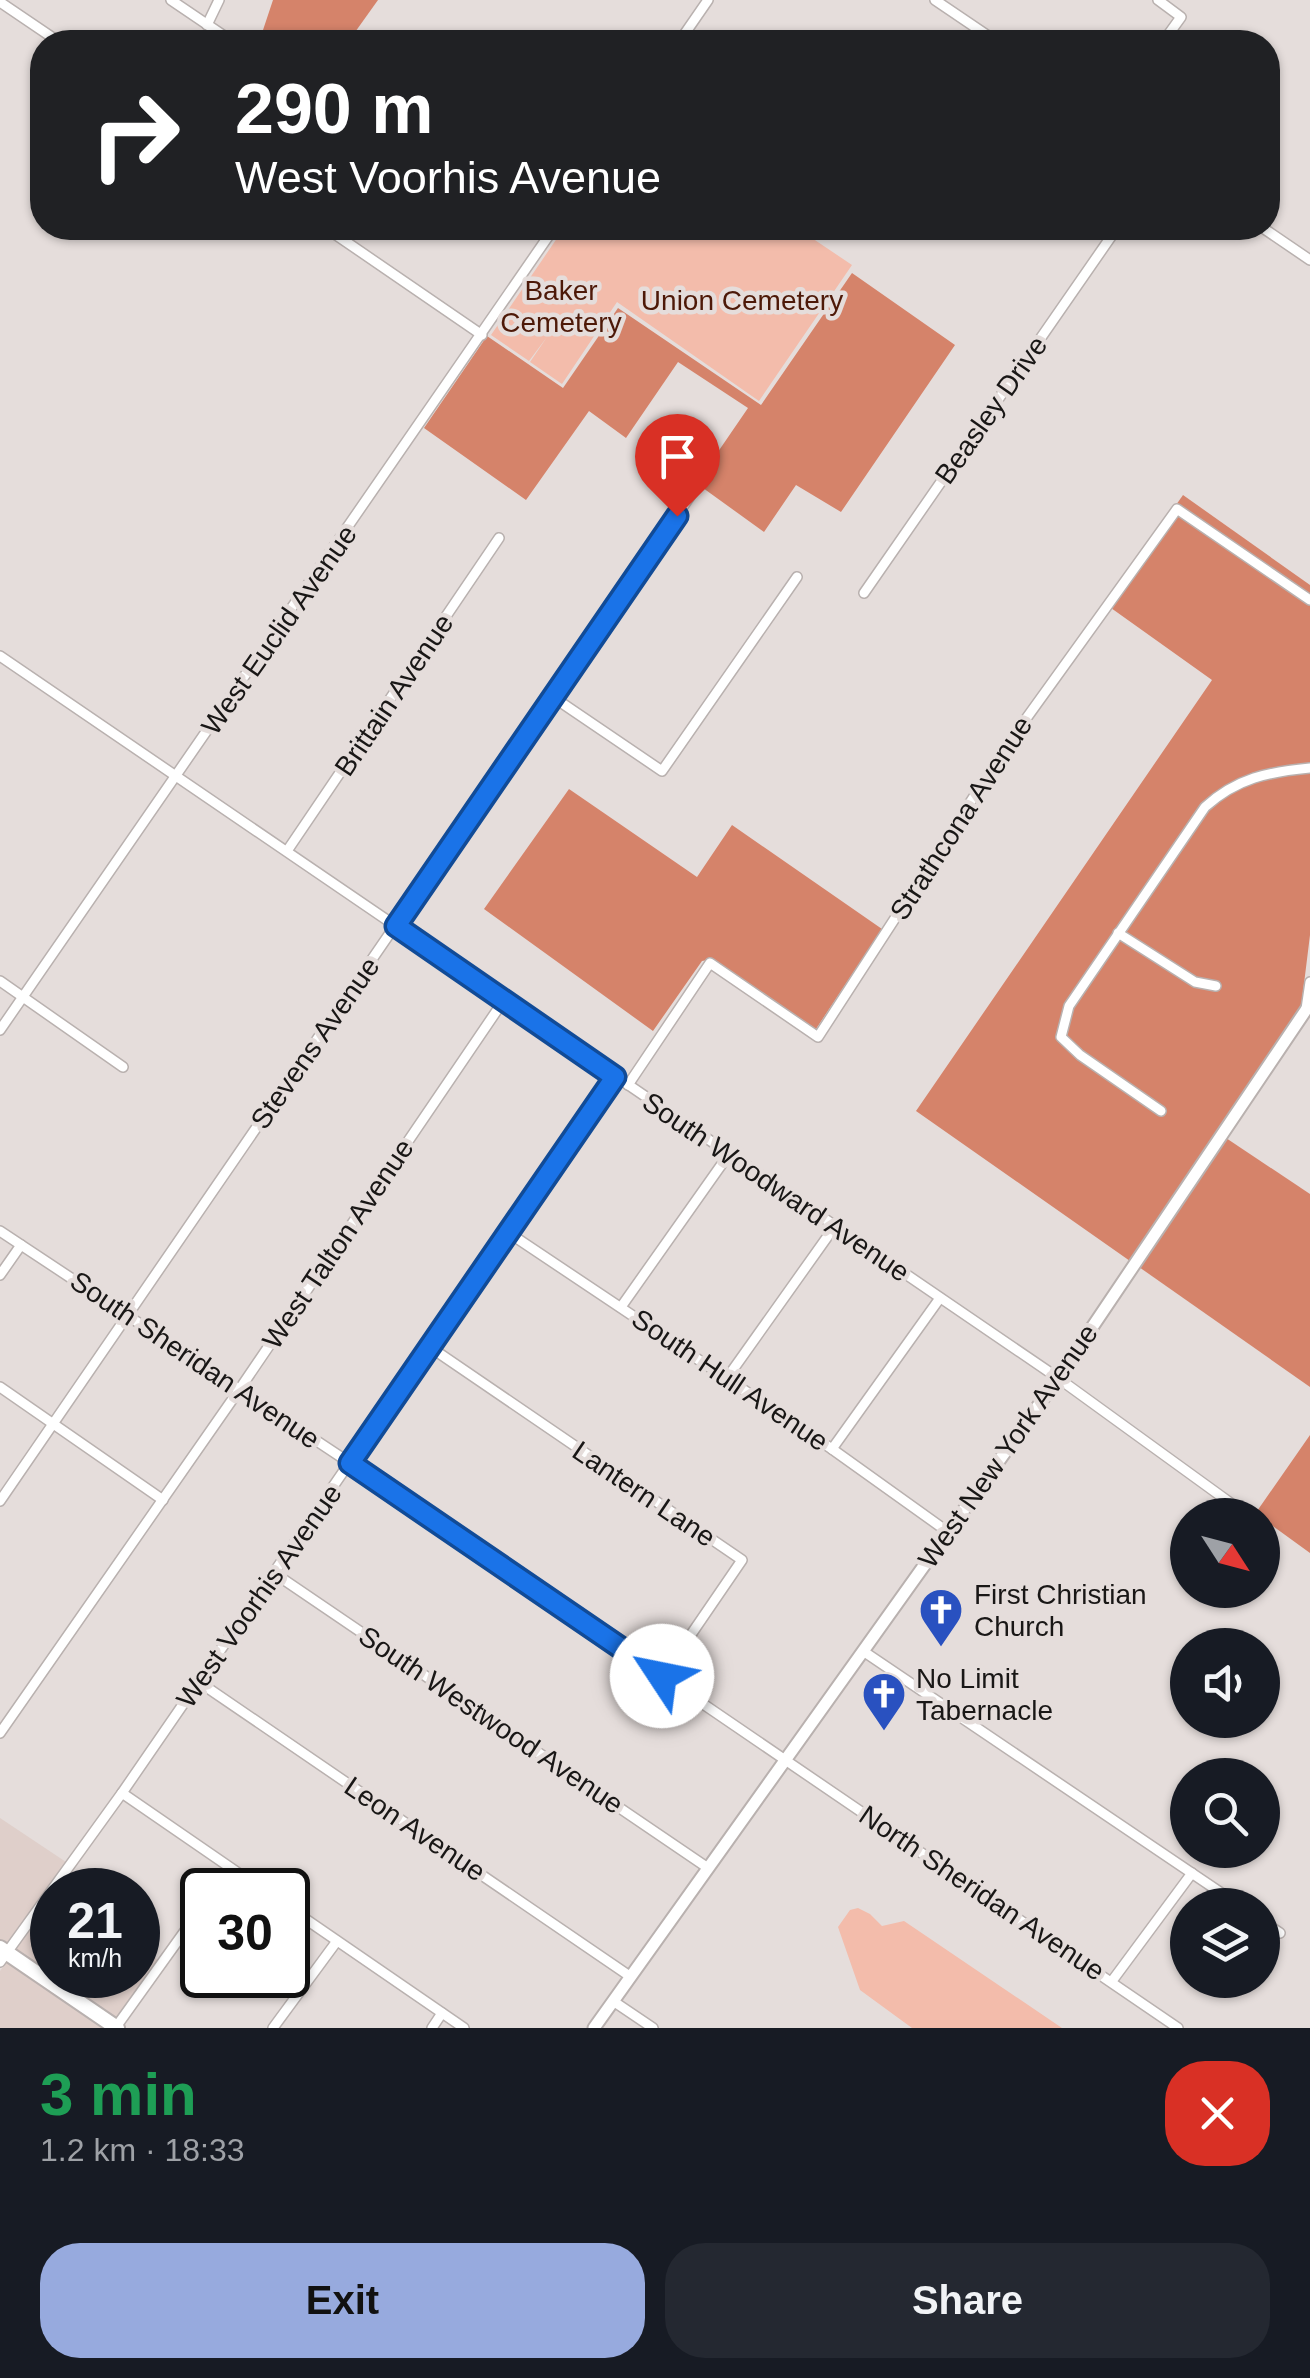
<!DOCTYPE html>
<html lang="en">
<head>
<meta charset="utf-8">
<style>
  body { margin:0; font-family:Arial,sans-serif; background:#242831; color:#f1f3f6; height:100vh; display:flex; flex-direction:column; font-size:38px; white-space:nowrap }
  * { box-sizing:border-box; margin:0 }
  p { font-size:32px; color:#9ea1a6 }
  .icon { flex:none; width:55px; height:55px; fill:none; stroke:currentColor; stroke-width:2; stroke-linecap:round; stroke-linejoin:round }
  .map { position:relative; height:2028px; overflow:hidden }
  .details { display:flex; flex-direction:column; background:#171b24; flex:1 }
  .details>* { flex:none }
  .top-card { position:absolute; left:30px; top:30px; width:1250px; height:210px; border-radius:40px; box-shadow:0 2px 8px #0004; background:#202124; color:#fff; overflow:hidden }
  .needle { width:65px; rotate:126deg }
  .fabs { position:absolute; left:1170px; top:1498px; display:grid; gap:20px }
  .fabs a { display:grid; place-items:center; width:110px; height:110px; border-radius:50%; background:#171b24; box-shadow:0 2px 8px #0004; font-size:50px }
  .speed { position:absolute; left:30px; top:1868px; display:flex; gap:20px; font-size:50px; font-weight:700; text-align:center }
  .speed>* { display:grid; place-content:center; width:130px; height:130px; border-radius:50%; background:#171b24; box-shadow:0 2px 8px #0004; line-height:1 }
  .speed small { font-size:25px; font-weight:400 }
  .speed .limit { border:5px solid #111; border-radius:15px; background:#fff; color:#111 }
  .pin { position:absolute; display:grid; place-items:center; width:85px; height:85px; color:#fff; margin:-102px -42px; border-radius:50% 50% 50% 0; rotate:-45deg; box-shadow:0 0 10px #0007 }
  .pin .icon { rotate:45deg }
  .me { position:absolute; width:110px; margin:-55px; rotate:304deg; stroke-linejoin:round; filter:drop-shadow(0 0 8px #0008) }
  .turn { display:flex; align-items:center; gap:35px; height:210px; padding:0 40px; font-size:45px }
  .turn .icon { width:130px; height:130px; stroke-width:2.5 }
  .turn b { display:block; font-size:70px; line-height:85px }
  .round { display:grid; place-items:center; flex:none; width:105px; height:105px; border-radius:40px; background:#242831 }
  .summary { display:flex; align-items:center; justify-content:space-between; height:170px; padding:0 40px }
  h1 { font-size:60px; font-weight:800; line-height:75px; color:#1e9e55 }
  .primary-button { display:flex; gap:20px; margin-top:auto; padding:20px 40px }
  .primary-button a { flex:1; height:115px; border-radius:40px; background:#97aade; color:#111; font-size:40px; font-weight:800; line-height:115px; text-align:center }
  .primary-button a+a { background:#242831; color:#f1f3f6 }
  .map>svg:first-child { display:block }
  .built { fill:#dfcfca }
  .green { fill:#f3bcab }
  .forest { fill:#d5836a }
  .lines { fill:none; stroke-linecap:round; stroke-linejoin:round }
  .minor-casing { stroke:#b9b1af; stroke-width:12 }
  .major-casing { stroke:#b9b1af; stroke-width:15 }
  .highway-casing { stroke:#b9b1af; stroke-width:18 }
  .minor { stroke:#fff; stroke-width:9 }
  .major { stroke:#fff; stroke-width:11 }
  .highway { stroke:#fff; stroke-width:14 }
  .route-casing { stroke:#114b97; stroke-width:25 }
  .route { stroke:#1a73e8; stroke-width:18 }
  .labels { text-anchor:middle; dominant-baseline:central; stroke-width:9; stroke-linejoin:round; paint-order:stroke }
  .park-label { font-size:28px; fill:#4d1908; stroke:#e5dddb }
  .street-label { font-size:28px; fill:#191716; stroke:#e5dddb }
  .poi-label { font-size:28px; fill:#191716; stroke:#e5dddb; text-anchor:start }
</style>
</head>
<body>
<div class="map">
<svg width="1310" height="2028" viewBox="0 0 1310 2028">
  <rect width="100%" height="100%" fill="#e5dddb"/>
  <!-- built -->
  <g class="built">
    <path d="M0,1818L66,1862L6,1946L0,1942Z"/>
    <path d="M49,1903L52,1905V1975H138V1946L158,1960L114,2021L14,1952Z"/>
    <path d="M9,1959L109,2028H0V1971Z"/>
  </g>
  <!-- green -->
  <g class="green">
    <path d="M564,228H797L852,265L759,401L617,302L562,384L530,362L547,337L529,361L491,335Z"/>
    <path d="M858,1908L870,1914L882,1926L904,1921L1062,2028H912L860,1990L838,1927L850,1910Z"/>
  </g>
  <!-- forest -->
  <g class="forest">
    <path d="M273,0H378L348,42H259Z"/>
    <path d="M852,273L955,345L841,512L796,485L764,532L703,488L698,481L748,408L678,362L626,438L589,411L526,500L424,428L487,336L563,388L618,308L761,405Z"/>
    <path d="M1183,495L1310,585V594L1176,505Z"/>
    <path d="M1178,515L1310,605V935L1301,1008L1130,1261L916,1111L1212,680L1111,608Z"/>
    <path d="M569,789L697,877L732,825L882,929L816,1029L713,959L702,961L653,1031L484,909Z"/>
    <path d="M1226,1138L1310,1194V1387L1139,1267Z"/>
    <path d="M1310,1435V1553L1263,1519L1262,1515L1255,1514Z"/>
  </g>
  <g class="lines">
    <defs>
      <g id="minor">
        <path d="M171,0L233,42"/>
        <path d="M935,0L997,42"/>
        <path d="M1158,0L1181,17L1163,42"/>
        <path d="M0,2L59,42"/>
        <path d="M207,25L219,0"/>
        <path d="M679,42L708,0"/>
        <path d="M326,228L482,335"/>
        <path d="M1263,228L1310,260"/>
        <path d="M864,593L1117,228"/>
        <path d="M0,656L1058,1378L1247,1515"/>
        <path d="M553,697L662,771L797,577"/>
        <path d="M287,851L499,538"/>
        <path d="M1118,933L1195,982L1216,986"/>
        <path d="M0,981L123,1067"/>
        <path d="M1306,1009L1310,982"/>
        <path d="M0,1030L554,228"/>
        <path d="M628,1085L710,963L818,1037L1010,741L1177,509L1310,600"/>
        <path d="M1161,1111L1080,1055L1061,1037L1069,1006L1205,807C1237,778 1268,772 1310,768"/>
        <path d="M0,1231L350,1463L1178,2028"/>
        <path d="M509,1233L832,1449L948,1532"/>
        <path d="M0,1275L21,1245"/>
        <path d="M621,1307L729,1154"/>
        <path d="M430,1347L742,1560L662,1677"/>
        <path d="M727,1378L835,1226"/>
        <path d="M0,1387L163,1500"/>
        <path d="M832,1449L940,1298"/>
        <path d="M0,1501L697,486"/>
        <path d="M274,1573L708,1868"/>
        <path d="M863,1651L1239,1905"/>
        <path d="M199,1682L631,1977"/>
        <path d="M0,1733L239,1390L504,1000"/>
        <path d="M122,1793L263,1890"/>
        <path d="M214,1890L230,1868"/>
        <path d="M288,1907L464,2028"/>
        <path d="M1262,1921L1280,1933"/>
        <path d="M0,1962L122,1793L615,1077"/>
        <path d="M1112,1981L1192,1873"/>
        <path d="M613,2001L653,2028"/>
        <path d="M116,2027L202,1907"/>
        <path d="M273,2028L337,1941"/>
        <path d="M432,2028L442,2013"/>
      </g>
      <path id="major" d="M594,2028L1058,1378L1310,1004"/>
      <path id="highway" d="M0,1948L117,2028"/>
    </defs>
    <!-- minor casing -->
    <use href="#minor" class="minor-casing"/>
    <!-- major casing -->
    <use href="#major" class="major-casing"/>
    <!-- highway casing -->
    <use href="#highway" class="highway-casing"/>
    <!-- minor -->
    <use href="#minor" class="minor"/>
    <!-- major -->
    <use href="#major" class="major"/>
    <!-- highway -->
    <use href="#highway" class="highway"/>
  </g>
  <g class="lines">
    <defs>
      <path id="route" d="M662,1676L350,1463L615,1077L396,926L677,516"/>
    </defs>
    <!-- route casing -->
    <use href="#route" class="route-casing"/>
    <!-- route -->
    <use href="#route" class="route"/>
  </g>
  <!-- icons -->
  <defs>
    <symbol id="church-pin" viewBox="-11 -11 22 30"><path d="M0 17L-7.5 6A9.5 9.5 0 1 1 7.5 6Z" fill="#2951c0" stroke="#e5dddb"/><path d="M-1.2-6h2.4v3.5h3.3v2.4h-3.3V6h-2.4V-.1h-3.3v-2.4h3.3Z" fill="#fff"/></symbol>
  </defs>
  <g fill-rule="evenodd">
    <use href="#church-pin" x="916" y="1585" width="50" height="68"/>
    <use href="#church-pin" x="859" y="1669" width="50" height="68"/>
  </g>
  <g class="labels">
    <!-- park labels -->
    <g class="park-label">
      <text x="561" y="290">Baker<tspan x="561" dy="32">Cemetery</tspan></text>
      <text x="742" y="300">Union Cemetery</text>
    </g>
    <!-- street labels -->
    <g class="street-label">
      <text transform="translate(991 410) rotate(-55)">Beasley Drive</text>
      <text transform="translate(279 630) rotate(-55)">West Euclid Avenue</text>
      <text transform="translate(394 695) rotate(-56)">Brittain Avenue</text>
      <text transform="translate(961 818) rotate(-57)">Strathcona Avenue</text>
      <text transform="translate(315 1043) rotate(-55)">Stevens Avenue</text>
      <text transform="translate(776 1187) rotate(34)">South Woodward Avenue</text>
      <text transform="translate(338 1244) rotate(-56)">West Talton Avenue</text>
      <text transform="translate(195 1360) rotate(34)">South Sheridan Avenue</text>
      <text transform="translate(730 1380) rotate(34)">South Hull Avenue</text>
      <text transform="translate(1008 1446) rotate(-55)">West New York Avenue</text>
      <text transform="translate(644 1494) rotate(34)">Lantern Lane</text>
      <text transform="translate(259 1596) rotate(-55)">West Voorhis Avenue</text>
      <text transform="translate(491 1720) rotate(34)">South Westwood Avenue</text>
      <text transform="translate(415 1829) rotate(34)">Leon Avenue</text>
      <text transform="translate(982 1893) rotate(34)">North Sheridan Avenue</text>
    </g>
    <!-- poi labels -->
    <g class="poi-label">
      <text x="974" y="1594">First Christian<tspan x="974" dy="32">Church</tspan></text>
      <text x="916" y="1678">No Limit<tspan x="916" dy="32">Tabernacle</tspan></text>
    </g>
  </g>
</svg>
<div class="fabs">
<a><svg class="needle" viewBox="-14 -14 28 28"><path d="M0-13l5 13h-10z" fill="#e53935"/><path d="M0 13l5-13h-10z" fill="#9ea1a6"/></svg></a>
<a><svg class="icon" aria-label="sound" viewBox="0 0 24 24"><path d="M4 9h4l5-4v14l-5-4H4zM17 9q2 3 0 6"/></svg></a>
<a><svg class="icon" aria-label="search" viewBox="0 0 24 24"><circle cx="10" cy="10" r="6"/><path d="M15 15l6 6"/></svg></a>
<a><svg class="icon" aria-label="layers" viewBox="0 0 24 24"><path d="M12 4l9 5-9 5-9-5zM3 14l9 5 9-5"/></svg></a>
</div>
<div class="speed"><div>21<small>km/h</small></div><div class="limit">30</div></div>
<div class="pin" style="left:677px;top:516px;background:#d93025"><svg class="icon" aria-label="arrive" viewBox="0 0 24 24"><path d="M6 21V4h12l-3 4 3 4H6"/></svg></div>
<svg class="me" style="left:662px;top:1676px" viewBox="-20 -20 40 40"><circle r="19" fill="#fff"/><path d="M0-13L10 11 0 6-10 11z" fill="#1a73e8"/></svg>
<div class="top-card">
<div class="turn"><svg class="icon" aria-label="right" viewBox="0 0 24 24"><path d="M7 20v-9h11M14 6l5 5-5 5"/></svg><div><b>290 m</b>West Voorhis Avenue</div></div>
</div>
</div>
<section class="details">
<div class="summary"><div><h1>3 min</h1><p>1.2 km · 18:33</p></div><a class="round" style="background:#d93025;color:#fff"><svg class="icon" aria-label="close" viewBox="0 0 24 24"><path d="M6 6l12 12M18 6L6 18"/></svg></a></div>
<div class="primary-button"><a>Exit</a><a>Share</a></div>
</section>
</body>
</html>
